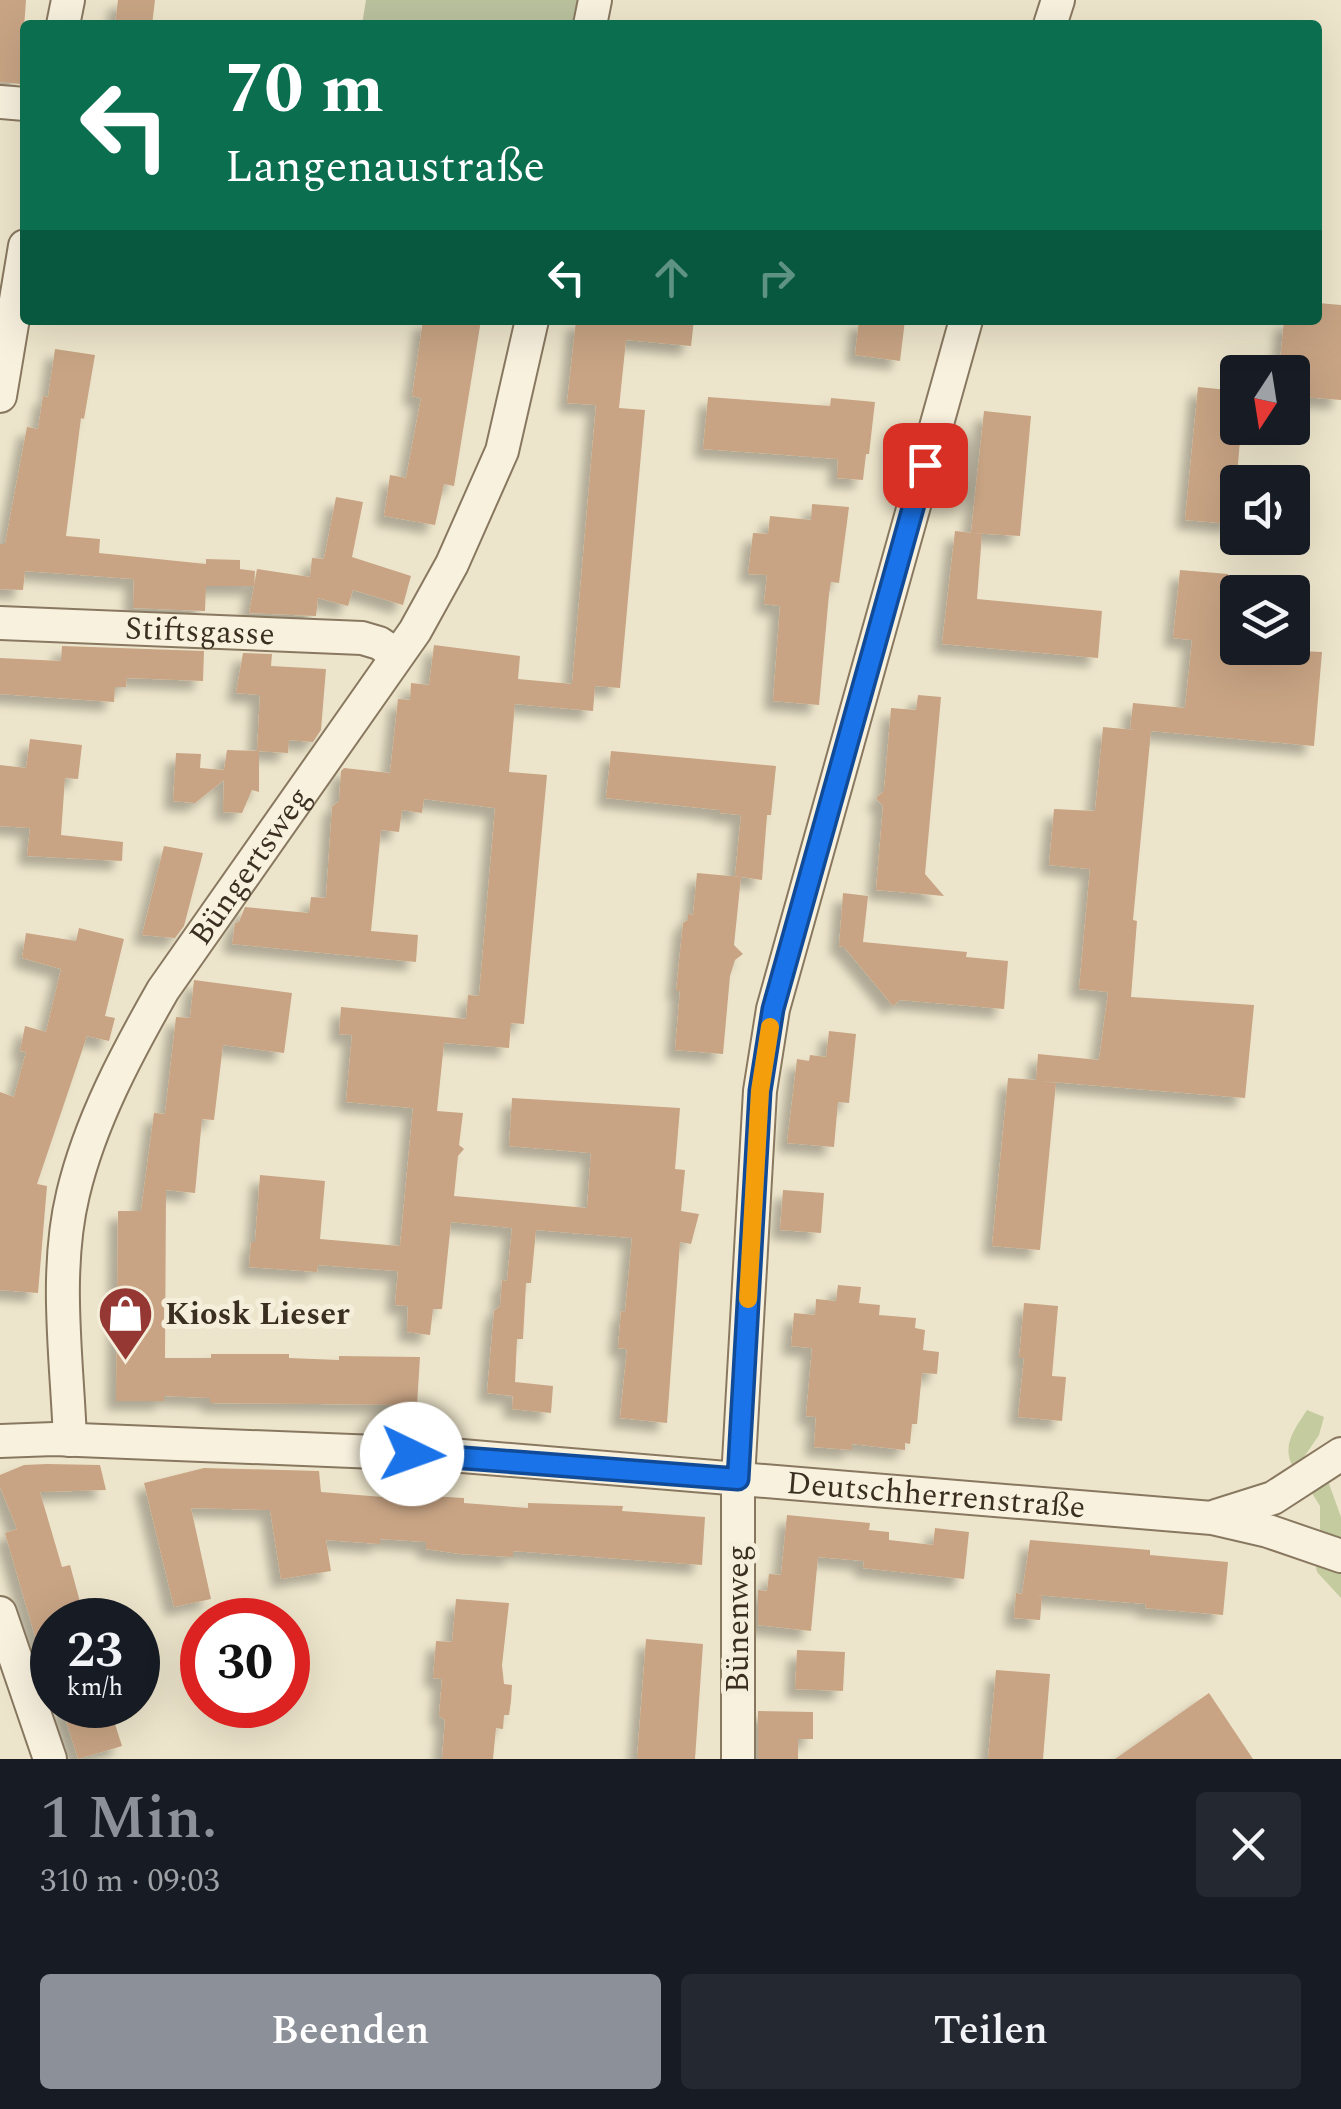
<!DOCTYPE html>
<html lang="de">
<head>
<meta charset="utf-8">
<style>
  body { margin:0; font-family:Spectral,serif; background:#242831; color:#f1f3f6; height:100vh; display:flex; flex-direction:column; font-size:38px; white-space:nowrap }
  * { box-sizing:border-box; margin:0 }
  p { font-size:32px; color:#9ea1a6 }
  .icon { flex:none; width:55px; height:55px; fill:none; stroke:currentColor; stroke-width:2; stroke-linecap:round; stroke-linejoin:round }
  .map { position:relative; height:1759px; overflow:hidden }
  .details { display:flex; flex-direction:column; background:#171b24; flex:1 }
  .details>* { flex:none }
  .guide { position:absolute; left:20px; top:20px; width:1302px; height:305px; border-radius:10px; box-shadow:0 10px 40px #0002; background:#0b6e4f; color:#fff; overflow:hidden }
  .needle { width:65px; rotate:192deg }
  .fabs { position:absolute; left:1220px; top:355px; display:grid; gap:20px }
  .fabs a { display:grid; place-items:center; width:90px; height:90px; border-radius:10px; background:#171b24; box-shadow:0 10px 40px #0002; font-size:50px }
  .speed { position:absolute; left:30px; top:1598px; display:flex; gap:20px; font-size:50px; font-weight:700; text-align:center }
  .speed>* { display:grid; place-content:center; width:130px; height:130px; border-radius:50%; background:#171b24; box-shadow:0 10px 40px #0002; line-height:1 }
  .speed small { font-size:25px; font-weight:400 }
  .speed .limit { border:15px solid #d22; background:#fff; color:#111 }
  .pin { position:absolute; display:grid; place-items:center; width:85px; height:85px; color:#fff; margin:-42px; border-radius:20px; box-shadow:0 5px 15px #0006 }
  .me { position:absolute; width:110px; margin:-55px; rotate:93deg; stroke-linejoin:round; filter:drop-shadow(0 0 8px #0008) }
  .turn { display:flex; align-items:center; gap:35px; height:210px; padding:0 40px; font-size:45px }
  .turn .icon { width:130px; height:130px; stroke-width:2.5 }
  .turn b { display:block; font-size:70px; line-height:85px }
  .lanes { display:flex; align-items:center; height:95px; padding:0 40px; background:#0003; justify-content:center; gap:50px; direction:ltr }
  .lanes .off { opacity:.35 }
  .round { display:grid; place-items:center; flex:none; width:105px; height:105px; border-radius:10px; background:#242831 }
  .summary { display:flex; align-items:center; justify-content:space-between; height:170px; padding:0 40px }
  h1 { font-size:60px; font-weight:600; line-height:75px; color:#8c9099 }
  .primary-button { display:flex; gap:20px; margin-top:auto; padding:20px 40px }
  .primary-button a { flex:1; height:115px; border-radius:10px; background:#8c9099; color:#fff; font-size:40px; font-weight:600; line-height:115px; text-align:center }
  .primary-button a+a { background:#242831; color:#f1f3f6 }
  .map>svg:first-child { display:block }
  .green { fill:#c3cb9f }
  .cemetery { fill:#bac19d }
  .building { fill:#c8a484; filter:url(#shadow) }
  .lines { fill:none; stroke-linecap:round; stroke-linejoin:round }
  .street-casing { stroke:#897860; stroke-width:36 }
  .street { stroke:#f8f1de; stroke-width:32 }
  .route-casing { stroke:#114b97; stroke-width:25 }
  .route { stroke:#1a73e8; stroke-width:18 }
  .slow { stroke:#f59e0b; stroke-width:18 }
  .labels { text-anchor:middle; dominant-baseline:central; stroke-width:10; stroke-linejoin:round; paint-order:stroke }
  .street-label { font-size:32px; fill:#3b2f22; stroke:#f4eeda }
  .poi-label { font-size:32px; font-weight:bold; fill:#3b2f22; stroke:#f4eeda; text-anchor:start }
</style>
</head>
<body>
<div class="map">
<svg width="1341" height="1759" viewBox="0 0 1341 1759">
  <defs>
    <filter id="shadow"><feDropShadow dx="-9" dy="9" stdDeviation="5" flood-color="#0004"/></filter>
  </defs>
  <rect width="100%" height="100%" fill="#ede5cb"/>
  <!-- green -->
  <g class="green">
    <path d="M1307,1410L1324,1417L1319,1435L1295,1470C1280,1447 1294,1430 1307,1410Z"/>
    <path d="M1328,1481L1341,1517V1546L1320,1535V1506L1310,1490Z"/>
    <path d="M1314,1557L1341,1573V1598L1317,1572Z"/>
  </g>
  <!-- cemetery -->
  <path class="cemetery" d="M366,0H586L580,25H362Z"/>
  <!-- building -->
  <g class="building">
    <path d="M0,0H26L20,84L0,82Z"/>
    <path d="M118,0H155L152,25H115Z"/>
    <path d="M1318,303L1341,305V400L1292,396V372H1279L1284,320H1318Z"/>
    <path d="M423,320H481L454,486L444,484L435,525L384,516L390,475L406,478L421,398L412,396Z"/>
    <path d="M576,320H694L691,346L626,340L619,408L645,410L620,688L595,686L593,711L515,704L509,772L547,775L524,1024L511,1023L509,1048L444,1043L437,1111L463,1113L459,1145L464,1149L458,1156L454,1196L587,1208L591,1153L509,1146L512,1098L680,1108L675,1169L685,1170L681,1211L699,1214L691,1244L680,1242L667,1423L620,1418L627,1349L618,1348L621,1311L625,1312L632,1238L536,1230L531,1283H526L523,1339H517L515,1382L553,1386L551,1413L512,1409L513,1396L487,1393L494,1311L500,1306L502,1280L507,1281L512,1228L451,1222L442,1309H433L430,1335L407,1332L408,1306L395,1305L398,1271L318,1265L317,1272L249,1267L251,1242H255L260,1175L325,1181L320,1239L400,1246L413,1108L346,1102L352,1035L339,1034L341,1007L466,1019L468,995L479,996L495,808L424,799L422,813L402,810L399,832L381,830L371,931L418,935L416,962L232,944L235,923L239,922L245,907L309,913L311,897L326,898L332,807L339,801L341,771L344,768L390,773L398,699L410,700L411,683L429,685L434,645L520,656L518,679L572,684L596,405L567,403Z"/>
    <path d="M859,320H905L900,361L855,355Z"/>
    <path d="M55,349L95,355L84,419L81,418L66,536L100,539L99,553L206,564V559L240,560V569L255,571L254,586H206L205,611L133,608L134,579L25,571L23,590L0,589V544H5L27,427L38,429L43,396L48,397Z"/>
    <path d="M1198,387L1238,391V428H1241L1233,524L1185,520Z"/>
    <path d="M708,397L830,406L831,398L875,402L869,454H866L863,480L837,478L838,459L703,449Z"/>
    <path d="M984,411L1031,416L1020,536L971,533Z"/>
    <path d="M336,497L363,502L352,557L411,576L403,605L353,590L348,606L318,598L316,616L249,613L257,569L310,577L312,558L324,559Z"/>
    <path d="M812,504L849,507L839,583L831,582L829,594L819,705L773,701L780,606L764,604L767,575L748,574L753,533L768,534L770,516L811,520Z"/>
    <path d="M955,531L982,534L977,599L1102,611L1098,658L942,644Z"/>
    <path d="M1180,570L1228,574L1222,643L1238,644V648L1322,652L1314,746L1151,731L1133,920L1137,921L1131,997L1254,1005L1245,1098L1040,1081L1056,1083L1040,1250L992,1246L1008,1078L1036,1080L1038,1054L1099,1060L1108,992L1079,989L1090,869L1049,865L1054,809L1095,811L1103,727L1135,730L1130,729L1133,703L1185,708L1192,640L1173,638Z"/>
    <path d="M62,646L204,651L203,681L127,678L126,687H115L114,702L0,694V658L61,661Z"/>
    <path d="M243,653L272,654L271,666L326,669L321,730L313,742L289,740L288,753L257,751L260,695L236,693Z"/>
    <path d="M918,695L941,697L925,874L944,896L876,890L883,806L876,798L884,791L891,708L916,710Z"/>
    <path d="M30,739L82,745L78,779L65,778L61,835L123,842L122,861L27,856L30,828L0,826V765L26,768Z"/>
    <path d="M227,750L259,751V792L252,790L242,813L223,812L224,780L195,803L173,801L176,753L201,754L200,768L224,770Z"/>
    <path d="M611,751L776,766L771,815H767L762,880L735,876L741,815L720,813V810L606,798Z"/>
    <path d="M164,846L203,853L184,926L175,938L142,935Z"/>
    <path d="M697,873L741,877L734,945L743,954L735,960L730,976L723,1054L675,1050L680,991H676L683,923L688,920V914L693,915Z"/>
    <path d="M843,893L868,896L863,942L967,952L966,957L1008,961L1004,1009L900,1000L893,1006L844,947L839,946Z"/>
    <path d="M79,928L124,939L105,1016L115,1018L109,1041L87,1036L37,1184L47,1186L38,1293L0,1290V1092L14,1097L26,1052L20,1051L25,1026L46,1032L61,969L22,958L26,933L76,941Z"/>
    <path d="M194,980L292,993L284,1053L223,1045L214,1120L202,1119L195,1193L166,1190L165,1358H211V1354H289V1358L339,1360V1356L420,1357L417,1405L210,1403V1398L164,1396V1401H116L118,1211H141L154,1113L165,1114L176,1017L190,1018Z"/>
    <path d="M829,1031L856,1034L849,1103L838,1102L834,1147L787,1143L797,1059L809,1061L810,1055L826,1057Z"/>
    <path d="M783,1190L824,1193L821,1233L780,1230Z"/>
    <path d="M838,1285L861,1287L859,1303L880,1305L879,1315L916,1318L915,1328L925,1330L923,1350L939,1352L937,1374L922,1373L917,1424H912L910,1444L905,1443V1450L852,1444V1450L814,1447L816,1417L806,1416L812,1348L791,1346L794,1313L815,1315L816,1299L836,1301Z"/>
    <path d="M1024,1303L1058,1306L1052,1376L1066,1377L1062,1421L1018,1417L1024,1358H1019Z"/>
    <path d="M47,1464L100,1465L106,1490L40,1492L62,1567L70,1565L85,1620H52V1673L46,1674L5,1533L17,1529L0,1487V1475L24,1465Z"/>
    <path d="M204,1468L319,1471L321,1492L395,1498L397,1475L431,1477L429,1496L464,1498V1503L528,1508V1503L623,1506L622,1511L705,1517L702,1565L513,1551V1557L460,1554L426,1549V1542L380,1539V1544L326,1540L331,1571L281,1579L270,1510L191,1508L211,1599L174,1607L144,1483Z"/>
    <path d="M787,1515L870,1523L869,1530L889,1532V1540L933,1545L935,1528L969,1532L964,1579L863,1568L864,1561L818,1557L811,1631L758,1625V1590L767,1591L769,1574L781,1575Z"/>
    <path d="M1030,1540L1150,1550V1555L1228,1562L1223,1615L1145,1608L1146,1604L1036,1595L1042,1596L1040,1620L1014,1618L1016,1593L1022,1594Z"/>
    <path d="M456,1599L509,1603L502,1665L504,1684L512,1685L511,1701L509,1715H504L503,1729L496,1728L493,1759H442L445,1720L439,1716L442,1679L433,1678L436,1641L452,1642Z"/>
    <path d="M646,1639L703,1644L695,1759H637Z"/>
    <path d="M797,1650L845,1652L843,1691L795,1689Z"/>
    <path d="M996,1670L1050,1674L1043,1759H988Z"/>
    <path d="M1209,1693L1253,1759H1115Z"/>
    <path d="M61,1705H109L122,1746L78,1759Z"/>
    <path d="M758,1711L813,1712V1739H798V1759H758Z"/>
  </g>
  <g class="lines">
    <defs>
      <g id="street">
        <path d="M63,25L68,0"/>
        <path d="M590,25L595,0"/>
        <path d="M1050,25L1058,0"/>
        <path d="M0,102L25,104"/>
        <path d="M0,396L25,246"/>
        <path id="s1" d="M0,623L362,638L379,643L397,655"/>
        <path id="s2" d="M70,1440C67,1360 54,1273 73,1194C90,1122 127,1053 163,990L415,631L452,564L502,451L532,320"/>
        <path id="s3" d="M0,1441L54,1439L450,1455L1212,1518L1268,1531L1341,1556"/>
        <path d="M1216,1516L1273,1498L1341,1454"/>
        <path d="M0,1613L50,1759"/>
        <path d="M738,1759V1479L760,1091L773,1009L966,320"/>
      </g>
    </defs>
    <!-- street casing -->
    <use href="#street" class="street-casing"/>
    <!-- street -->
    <use href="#street" class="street"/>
  </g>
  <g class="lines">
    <defs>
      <path id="route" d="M412,1454L738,1479L760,1091L773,1009L925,465"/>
    </defs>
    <!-- route casing -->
    <use href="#route" class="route-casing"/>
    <!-- route -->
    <use href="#route" class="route"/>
    <!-- slow -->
    <path class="slow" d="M748,1299L760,1091L770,1027"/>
  </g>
  <!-- icons -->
  <defs>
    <symbol id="shop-pin" viewBox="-11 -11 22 30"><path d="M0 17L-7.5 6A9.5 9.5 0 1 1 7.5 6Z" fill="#953833" stroke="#f4eeda"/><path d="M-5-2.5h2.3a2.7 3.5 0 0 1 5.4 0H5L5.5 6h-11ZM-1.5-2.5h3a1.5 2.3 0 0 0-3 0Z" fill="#fff"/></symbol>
  </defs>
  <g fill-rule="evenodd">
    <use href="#shop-pin" x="94" y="1282" width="63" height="86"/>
  </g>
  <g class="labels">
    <!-- street labels -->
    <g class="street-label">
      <text stroke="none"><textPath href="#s1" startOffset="200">Stiftsgasse</textPath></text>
      <text stroke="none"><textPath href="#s2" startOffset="622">Büngertsweg</textPath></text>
      <text stroke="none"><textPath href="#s3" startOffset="938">Deutschherrenstraße</textPath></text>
      <text transform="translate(738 1619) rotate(-90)">Bünenweg</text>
    </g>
    <!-- poi labels -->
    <g class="poi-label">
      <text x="165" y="1314">Kiosk Lieser</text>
    </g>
  </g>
</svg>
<div class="fabs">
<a><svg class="needle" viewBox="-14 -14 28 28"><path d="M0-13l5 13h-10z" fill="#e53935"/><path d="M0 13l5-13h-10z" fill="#9ea1a6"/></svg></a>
<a><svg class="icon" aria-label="sound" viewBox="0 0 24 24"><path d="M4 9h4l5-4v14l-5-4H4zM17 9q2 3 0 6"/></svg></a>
<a><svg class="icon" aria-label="layers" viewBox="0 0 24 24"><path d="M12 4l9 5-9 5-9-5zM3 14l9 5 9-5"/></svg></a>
</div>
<div class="speed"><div>23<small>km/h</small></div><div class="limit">30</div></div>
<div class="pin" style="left:925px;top:465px;background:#d93025"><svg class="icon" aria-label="arrive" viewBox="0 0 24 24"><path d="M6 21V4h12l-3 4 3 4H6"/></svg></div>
<svg class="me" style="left:412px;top:1454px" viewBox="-20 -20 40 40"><circle r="19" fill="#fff"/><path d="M0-13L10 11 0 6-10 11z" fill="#1a73e8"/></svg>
<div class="guide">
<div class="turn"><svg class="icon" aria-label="left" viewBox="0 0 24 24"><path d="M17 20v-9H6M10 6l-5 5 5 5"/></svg><div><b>70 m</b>Langenaustraße</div></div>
<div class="lanes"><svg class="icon" aria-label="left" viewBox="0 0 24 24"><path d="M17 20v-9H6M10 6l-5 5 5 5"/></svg><svg class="icon off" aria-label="ahead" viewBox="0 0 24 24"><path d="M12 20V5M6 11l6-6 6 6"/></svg><svg class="icon off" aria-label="right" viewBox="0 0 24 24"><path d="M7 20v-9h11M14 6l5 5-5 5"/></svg></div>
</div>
</div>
<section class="details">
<div class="summary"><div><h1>1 Min.</h1><p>310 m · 09:03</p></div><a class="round"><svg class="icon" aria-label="close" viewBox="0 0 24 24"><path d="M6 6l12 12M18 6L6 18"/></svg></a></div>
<div class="primary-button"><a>Beenden</a><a>Teilen</a></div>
</section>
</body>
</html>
